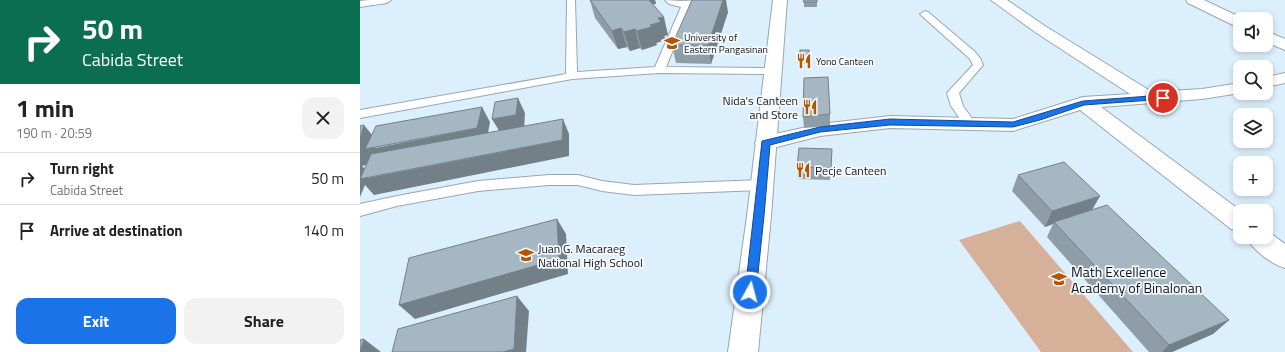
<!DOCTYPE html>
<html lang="en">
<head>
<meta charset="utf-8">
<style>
  body { margin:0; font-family:"Titillium Web",sans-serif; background:#f2f2f2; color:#222; height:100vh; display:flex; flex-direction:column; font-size:15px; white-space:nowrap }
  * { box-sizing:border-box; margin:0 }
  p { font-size:13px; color:#767676 }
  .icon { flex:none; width:22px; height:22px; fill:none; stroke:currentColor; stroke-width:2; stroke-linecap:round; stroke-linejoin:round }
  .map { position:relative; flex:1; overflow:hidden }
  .details { display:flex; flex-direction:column; background:#fff; width:360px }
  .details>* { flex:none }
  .guide { background:#0b6e4f; color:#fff; overflow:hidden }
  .tools { position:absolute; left:873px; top:12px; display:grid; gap:8px }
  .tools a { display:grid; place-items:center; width:40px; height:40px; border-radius:8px; background:#fff; box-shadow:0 2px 6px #0003; font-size:20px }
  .pin { position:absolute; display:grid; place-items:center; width:34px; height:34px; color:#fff; margin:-17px; border:2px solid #fff; border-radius:50%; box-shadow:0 1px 4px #0007 }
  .me { position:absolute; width:44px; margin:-22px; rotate:7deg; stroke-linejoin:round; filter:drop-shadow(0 0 3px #0008) }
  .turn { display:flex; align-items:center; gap:14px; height:84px; padding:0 16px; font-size:18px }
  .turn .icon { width:52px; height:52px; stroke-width:2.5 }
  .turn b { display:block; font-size:28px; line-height:34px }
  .round { display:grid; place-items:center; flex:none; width:42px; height:42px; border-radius:12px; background:#f2f2f2 }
  .headline { display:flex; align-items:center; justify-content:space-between; height:68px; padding:0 16px }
  h1 { font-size:24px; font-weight:700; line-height:30px }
  .primary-button { display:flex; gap:8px; margin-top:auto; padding:8px 16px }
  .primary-button a { flex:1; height:46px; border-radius:12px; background:#1a73e8; color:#fff; font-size:16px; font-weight:700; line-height:46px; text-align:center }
  .primary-button a+a { background:#f2f2f2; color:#222 }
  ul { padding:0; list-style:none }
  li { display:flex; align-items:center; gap:12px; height:52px; padding:0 16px; border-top:1px solid #e0e0e0 }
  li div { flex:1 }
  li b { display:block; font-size:15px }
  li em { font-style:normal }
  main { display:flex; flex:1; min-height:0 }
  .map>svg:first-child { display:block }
  .green { fill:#d7b099 }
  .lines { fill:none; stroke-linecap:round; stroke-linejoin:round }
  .service-casing { stroke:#96a7b4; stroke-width:2 }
  .minor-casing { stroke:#96a7b4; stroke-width:2 }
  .trunk-casing { stroke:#96a7b4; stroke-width:2 }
  .service { fill:#fff; fill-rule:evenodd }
  .minor { fill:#fff; fill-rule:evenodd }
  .trunk { fill:#fff; fill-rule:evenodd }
  .wall { fill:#8e9da8 }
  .shaded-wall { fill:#748088 }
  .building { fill:#a5b7c3; stroke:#748088 }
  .route { fill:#1a73e8; stroke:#114b97 }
  .labels { text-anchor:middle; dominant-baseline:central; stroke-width:3.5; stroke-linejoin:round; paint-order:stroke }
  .far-poi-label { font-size:10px; fill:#12181d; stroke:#f6f9fc; text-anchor:start }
  .poi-label { font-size:12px; fill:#12181d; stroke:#f6f9fc; text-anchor:start }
  .near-poi-label { font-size:14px; fill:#12181d; stroke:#f6f9fc; text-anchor:start }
</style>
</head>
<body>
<main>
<section class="details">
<div class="guide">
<div class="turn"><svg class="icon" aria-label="right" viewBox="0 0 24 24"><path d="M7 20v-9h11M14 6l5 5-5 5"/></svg><div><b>50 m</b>Cabida Street</div></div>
</div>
<div class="headline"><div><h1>1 min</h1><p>190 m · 20:59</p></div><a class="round"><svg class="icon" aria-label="close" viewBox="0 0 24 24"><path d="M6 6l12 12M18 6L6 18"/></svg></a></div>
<ul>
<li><svg class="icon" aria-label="right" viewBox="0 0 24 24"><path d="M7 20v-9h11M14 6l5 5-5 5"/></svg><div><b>Turn right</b><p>Cabida Street</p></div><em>50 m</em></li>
<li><svg class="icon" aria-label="arrive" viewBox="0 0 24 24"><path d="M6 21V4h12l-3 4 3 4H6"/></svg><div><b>Arrive at destination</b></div><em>140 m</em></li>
</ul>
<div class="primary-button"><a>Exit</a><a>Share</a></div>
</section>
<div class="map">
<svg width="925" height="352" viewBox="0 0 925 352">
  <rect width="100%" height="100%" fill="#dceffc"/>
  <!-- green -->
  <path class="green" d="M660,221L773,352H681L599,240Z"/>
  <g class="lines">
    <defs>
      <g id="service">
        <path d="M9,0H31L27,3L0,7V1Z"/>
        <path d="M207,0H215L217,72L295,67L321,7L309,4L305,0L321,1L346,0L342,3L331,6L306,67L413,68L419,71L413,74L299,73L212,79L0,118V110L206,74Z"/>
        <path d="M565,11L568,12L614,51L620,58L623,65L599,93L603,106L616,124L614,127H606L591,106L587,93L613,65L610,59L562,16L560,14Z"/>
        <path d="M189,175H218L242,181L274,185L401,180L406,181L408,185L406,189L401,190L274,195L242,191L218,185H189L118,191L37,206L0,216V204L37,196L118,181Z"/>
      </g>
      <g id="minor">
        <path d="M631,0H647L685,26L792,92L842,89L880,83V93H882H880L842,99L741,107L881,211L880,232L871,229L720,110L653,131L530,128L460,136L405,150L398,148L395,143L398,138L460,124L530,116L653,119L723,97L770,94L675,32Z"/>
        <path d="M826,0H844L884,19H880V28L875,26L828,3Z"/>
        <path d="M906,31L925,39V50L906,42Z"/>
        <path d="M925,73V83L906,87V77Z"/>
        <path d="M906,230L925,244V268C911,264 893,250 886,237H906Z"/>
      </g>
      <path id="trunk" d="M413,0H427L411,216L398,352H368L387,216Z"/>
    </defs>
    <!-- service casing -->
    <use href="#service" class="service-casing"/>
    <!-- minor casing -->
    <use href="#minor" class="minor-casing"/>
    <!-- trunk casing -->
    <use href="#trunk" class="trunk-casing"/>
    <!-- service -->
    <use href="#service" class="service"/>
    <!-- minor -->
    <use href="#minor" class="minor"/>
    <!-- trunk -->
    <use href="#trunk" class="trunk"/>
  </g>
  <!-- wall -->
  <g class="wall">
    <path d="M230,0H295L296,4H293L308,35L304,36L306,40L296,43L297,45L282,50L280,48L270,51L267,47L258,49L235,18Z"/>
    <rect x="444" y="0" width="13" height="7"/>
    <path d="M368,12L351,64L316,63L312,45Z"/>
    <rect x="440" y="50" width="9" height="14"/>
    <path d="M470,114V126L444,128L443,117Z"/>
    <path d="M472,149L470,180L437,179V167Z"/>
    <path d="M658,175L733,210L869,320L853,334L812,352H789L687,237L693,224L685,227L652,191Z"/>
  </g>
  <!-- shaded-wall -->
  <g class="shaded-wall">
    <path d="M236,0H295L296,4L240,12Z"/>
    <path d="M363,0H366L368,12L351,64L348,45Z"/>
    <path d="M304,17L308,35L304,36L306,40L296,43L297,45L282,50L277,31L290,25L298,18Z"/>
    <path d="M261,28L267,47L258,49L252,31Z"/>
    <path d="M275,29L280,48L270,51L264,32Z"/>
    <path d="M158,98L165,113L164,130L141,134L132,119Z"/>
    <path d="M122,107L130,122L126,144L18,165L12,158L10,164L2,166L9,173L7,178L202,140L203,119L209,134V156L14,195L5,185L0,197V139L4,125L17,141L15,148L117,128Z"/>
    <path d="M740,196L731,212L694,222L693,224L685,227L692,211Z"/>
    <path d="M197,219L206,234L208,274L55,319L39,305Z"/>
    <path d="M157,296L169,311L166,352H143Z"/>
    <path d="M869,320L853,334L812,352H802L809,345Z"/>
    <path d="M4,339L21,352H0Z"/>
  </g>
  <!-- building -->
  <g class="building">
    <path d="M230,0H289L304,17L298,18L301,22L290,25L292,27L277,31L275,29L264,32L261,28L252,31Z"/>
    <path d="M332,0H363L348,45H312Z"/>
    <path d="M444,0H457V2H443Z"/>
    <rect x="440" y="50" width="9" height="8"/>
    <path d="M468,77L470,114L443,117L444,78Z"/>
    <path d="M158,98L156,115L132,119L135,102Z"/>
    <path d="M122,107L117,128L5,149L16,126Z"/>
    <path d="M203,119L202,140L0,179L11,154Z"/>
    <path d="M4,125L0,139V126Z"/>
    <path d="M439,148L472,149L471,168L437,167Z"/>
    <path d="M704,162L740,196L692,211L658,175Z"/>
    <path d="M747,205L869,320L809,345L694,222Z"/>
    <path d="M197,219L199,259L39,305L49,258Z"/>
    <path d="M157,296L154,349L143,352H32L38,329Z"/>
    <path d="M4,339L0,352V340Z"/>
  </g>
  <!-- route -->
  <path class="route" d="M803,95L806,96V99L724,105L680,120L653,127L530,125L460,132L410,145L404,216L396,292L394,295L390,296L386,295L385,292L402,141L460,127L530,119L653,122L723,101Z"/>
  <!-- icons -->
  <defs>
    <symbol id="university-bare" viewBox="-9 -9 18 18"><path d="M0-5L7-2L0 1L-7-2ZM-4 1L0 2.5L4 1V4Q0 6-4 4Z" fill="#b25400" stroke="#f6f9fc" stroke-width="2.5" paint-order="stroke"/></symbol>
    <symbol id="restaurant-bare" viewBox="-9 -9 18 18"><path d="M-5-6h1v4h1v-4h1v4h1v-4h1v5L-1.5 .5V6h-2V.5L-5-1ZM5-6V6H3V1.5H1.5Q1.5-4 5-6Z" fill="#b25400" stroke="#f6f9fc" stroke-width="2.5" paint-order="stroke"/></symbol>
    <symbol id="school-bare" viewBox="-9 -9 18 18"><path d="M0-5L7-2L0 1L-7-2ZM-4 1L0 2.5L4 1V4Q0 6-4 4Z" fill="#b25400" stroke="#f6f9fc" stroke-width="2.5" paint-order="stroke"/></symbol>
  </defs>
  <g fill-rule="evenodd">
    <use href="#university-bare" x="301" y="32" width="22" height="22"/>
    <use href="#restaurant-bare" x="433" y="50" width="22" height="22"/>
    <use href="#restaurant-bare" x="439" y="96" width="22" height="22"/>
    <use href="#restaurant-bare" x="432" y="159" width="22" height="22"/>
    <use href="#school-bare" x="155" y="244" width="22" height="22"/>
    <use href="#school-bare" x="688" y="268" width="22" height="22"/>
  </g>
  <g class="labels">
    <!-- far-poi labels -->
    <g class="far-poi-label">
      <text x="324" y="37">University of<tspan x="324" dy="12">Eastern Pangasinan</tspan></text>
      <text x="456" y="61">Yono Canteen</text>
    </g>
    <!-- poi labels -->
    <g class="poi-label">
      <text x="438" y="100" text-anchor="end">Nida's Canteen<tspan x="438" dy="14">and Store</tspan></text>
      <text x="455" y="170">Pecje Canteen</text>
      <text x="178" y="248">Juan G. Macaraeg<tspan x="178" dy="14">National High School</tspan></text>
    </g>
    <!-- near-poi labels -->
    <g class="near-poi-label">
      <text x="711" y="271">Math Excellence<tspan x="711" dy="16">Academy of Binalonan</tspan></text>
    </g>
  </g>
</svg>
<div class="tools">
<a><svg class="icon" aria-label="sound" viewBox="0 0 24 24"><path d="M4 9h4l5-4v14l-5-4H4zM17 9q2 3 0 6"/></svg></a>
<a><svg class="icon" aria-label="search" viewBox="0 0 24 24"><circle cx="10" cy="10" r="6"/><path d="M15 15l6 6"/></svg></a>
<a><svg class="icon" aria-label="layers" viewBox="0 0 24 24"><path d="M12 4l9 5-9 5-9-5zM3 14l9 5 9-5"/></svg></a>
<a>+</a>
<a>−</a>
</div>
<div class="pin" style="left:803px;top:98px;background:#d93025"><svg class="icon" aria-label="arrive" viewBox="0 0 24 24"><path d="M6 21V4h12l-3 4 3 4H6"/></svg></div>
<svg class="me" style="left:390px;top:292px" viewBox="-20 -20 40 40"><circle r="17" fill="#1a73e8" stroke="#fff" stroke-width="3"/><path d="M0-11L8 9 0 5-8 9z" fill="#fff"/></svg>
</div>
</main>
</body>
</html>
